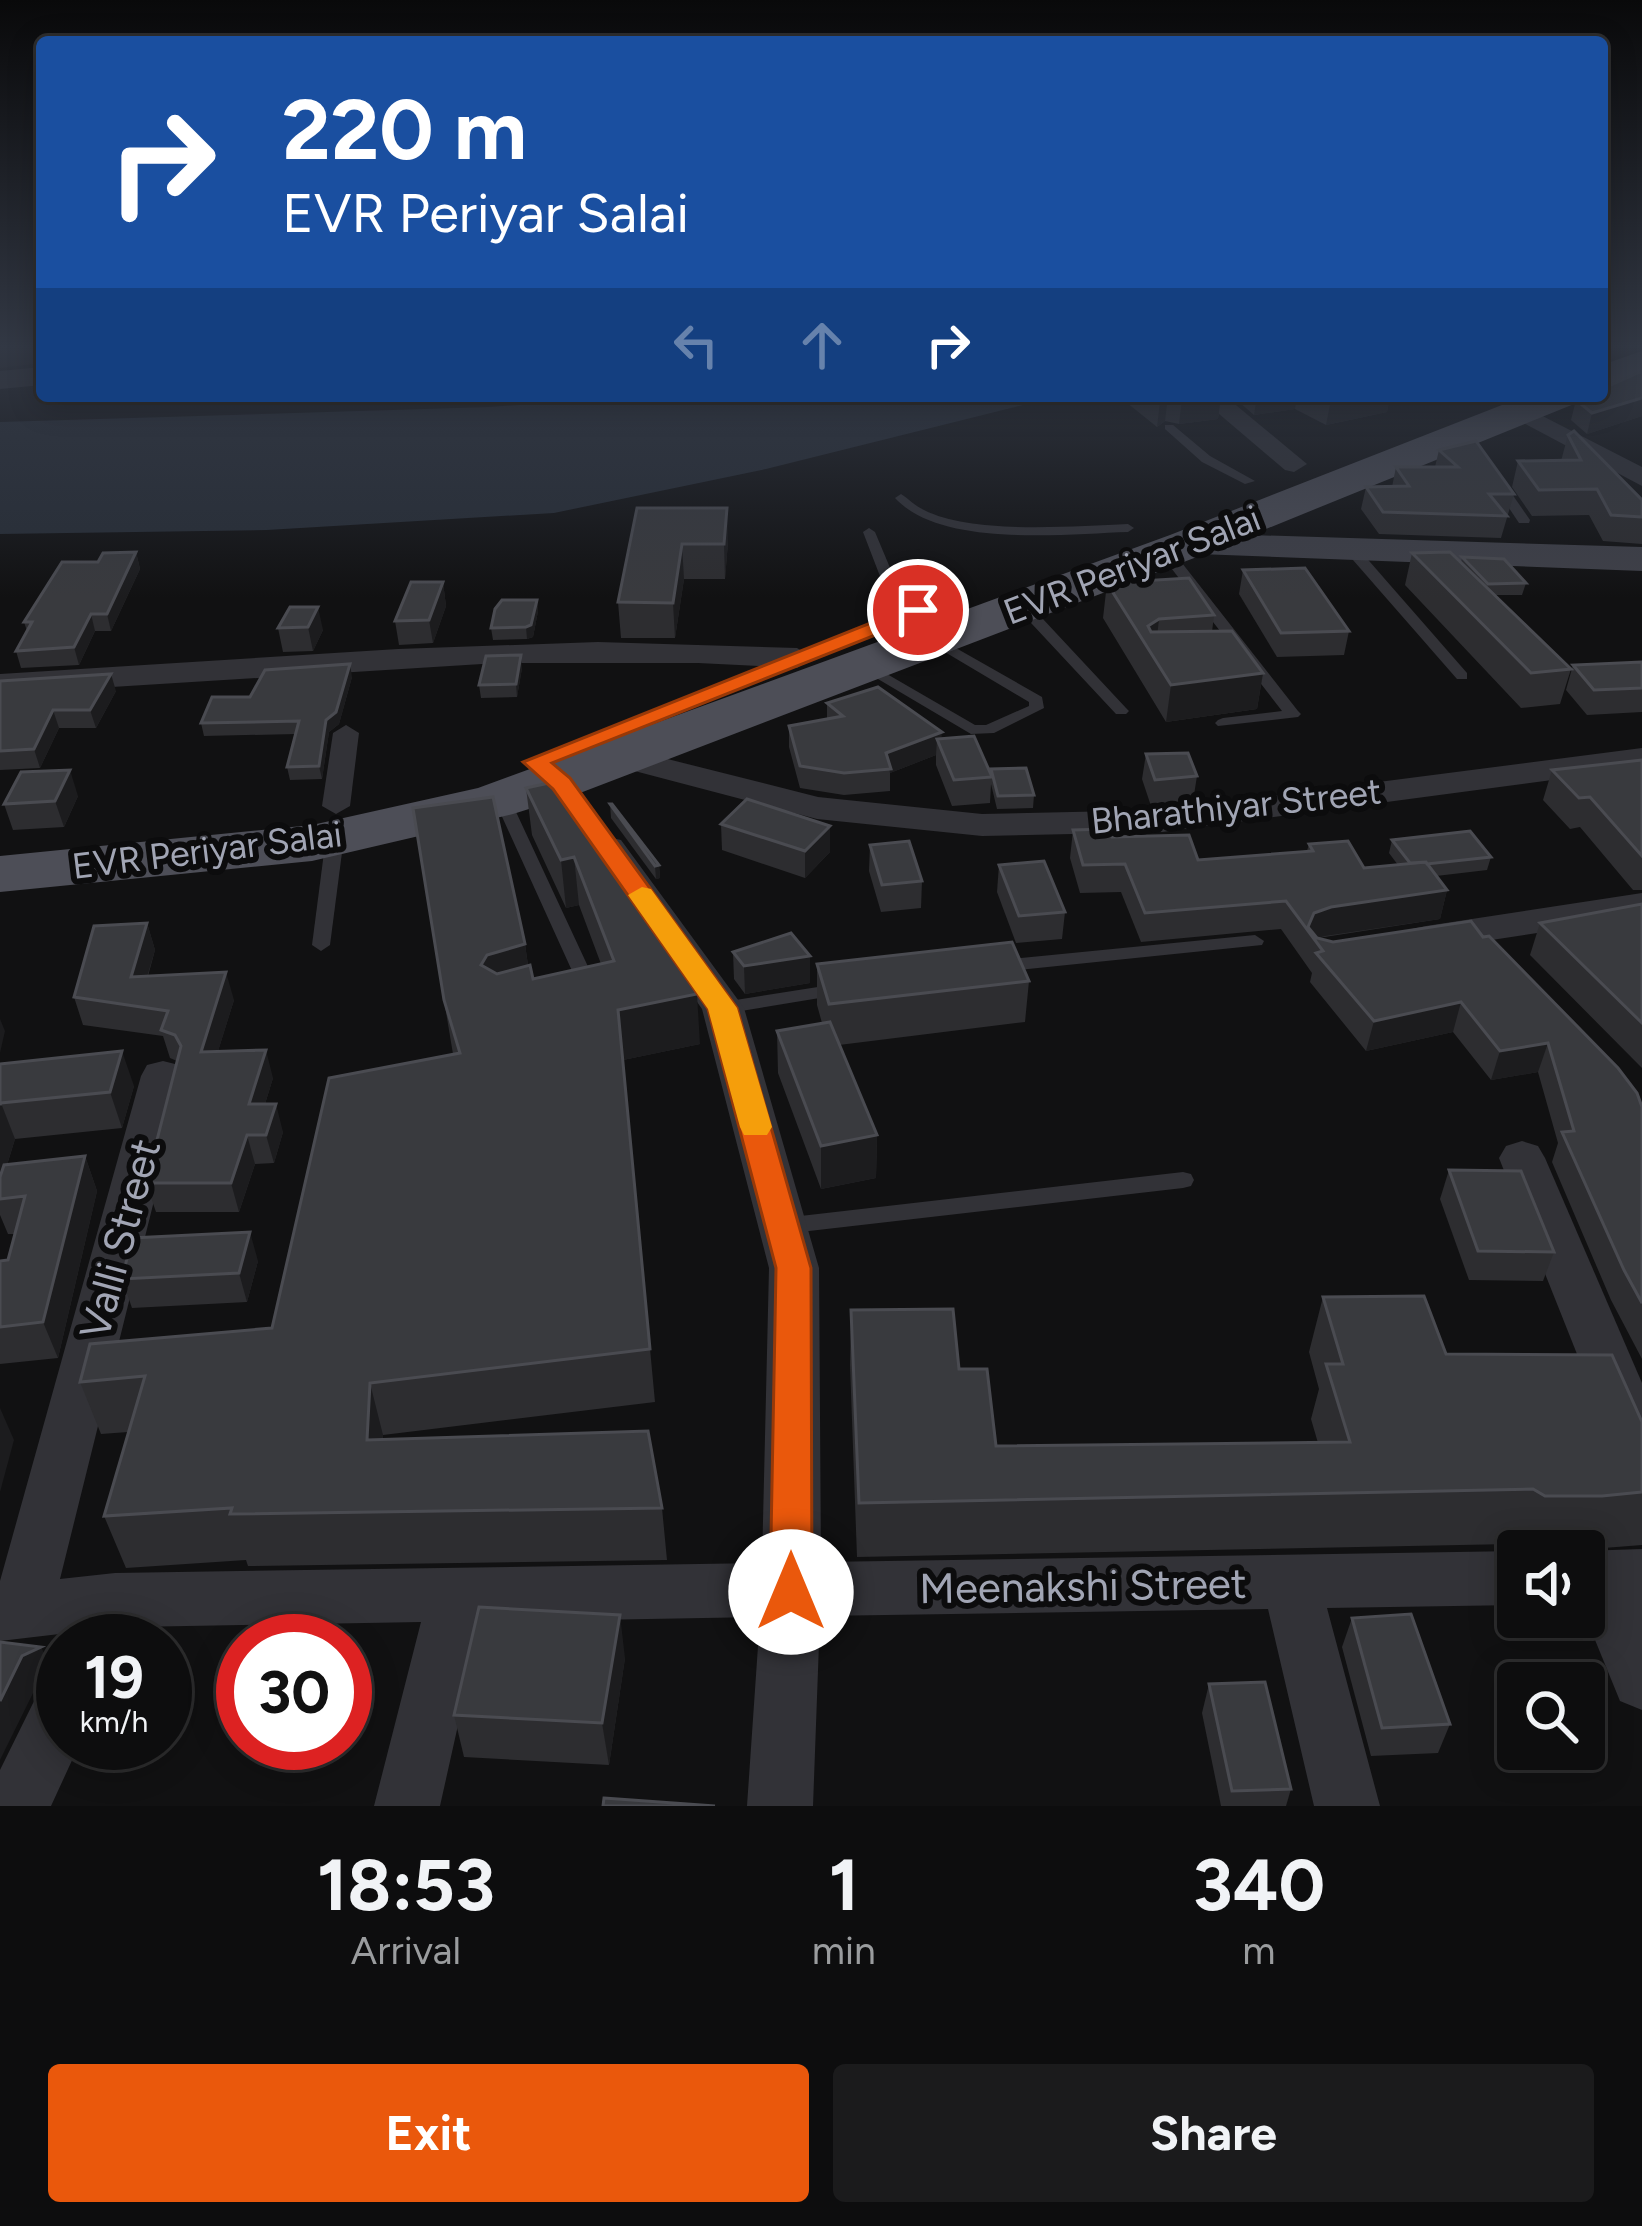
<!DOCTYPE html>
<html lang="en">
<head>
<meta charset="utf-8">
<style>
  body { margin:0; font-family:Figtree,sans-serif; background:#1b1b1c; color:#f1f3f6; height:100vh; display:flex; flex-direction:column; font-size:45px; white-space:nowrap }
  * { box-sizing:border-box; margin:0 }
  p { font-size:39px; color:#9a9c9e }
  .icon { flex:none; width:66px; height:66px; fill:none; stroke:currentColor; stroke-width:2; stroke-linecap:round; stroke-linejoin:round }
  .map { position:relative; height:1806px; overflow:hidden }
  .panel { display:flex; flex-direction:column; background:#0d0d0e; flex:1 }
  .panel>* { flex:none }
  .guide { position:absolute; left:36px; top:36px; width:1572px; height:366px; border-radius:12px; box-shadow:0 6px 30px #0003,0 0 0 3px #2d2d2e; background:#1a4fa0; color:#fff; overflow:hidden }
  .tools { position:absolute; left:1497px; top:1530px; display:grid; gap:24px }
  .tools a { display:grid; place-items:center; width:108px; height:108px; border-radius:12px; background:#0d0d0e; box-shadow:0 6px 30px #0003,0 0 0 3px #2d2d2e; font-size:60px }
  .speed { position:absolute; left:36px; top:1614px; display:flex; gap:24px; font-size:60px; font-weight:700; text-align:center }
  .speed>* { display:grid; place-content:center; width:156px; height:156px; border-radius:50%; background:#0d0d0e; box-shadow:0 6px 30px #0003,0 0 0 3px #2d2d2e; line-height:1 }
  .speed small { font-size:30px; font-weight:400 }
  .speed .limit { border:18px solid #d22; background:#fff; color:#111 }
  .pin { position:absolute; display:grid; place-items:center; width:102px; height:102px; color:#fff; margin:-51px; border:6px solid #fff; border-radius:50%; box-shadow:0 3px 12px #0007 }
  .me { position:absolute; width:132px; margin:-66px; rotate:0deg; stroke-linejoin:round; filter:drop-shadow(0 0 9px #0008) }
  .turn { display:flex; align-items:center; gap:42px; height:252px; padding:0 48px; font-size:54px }
  .turn .icon { width:156px; height:156px; stroke-width:2.5 }
  .turn b { display:block; font-size:84px; line-height:102px }
  .lanes { display:flex; align-items:center; height:114px; padding:0 48px; background:#0003; justify-content:center; gap:60px; direction:ltr }
  .lanes .off { opacity:.35 }
  .eta { display:flex; justify-content:space-evenly; align-items:center; height:204px; text-align:center }
  .eta b { font-size:72px; font-weight:700; line-height:84px }
  .cta { display:flex; gap:24px; margin-top:auto; padding:24px 48px }
  .cta a { flex:1; height:138px; border-radius:12px; background:#ea580c; color:#fff; font-size:48px; font-weight:700; line-height:138px; text-align:center }
  .cta a+a { background:#1b1b1c; color:#f1f3f6 }
  .map>svg:first-child { display:block }
  .water { fill:#272d36 }
  .lines { fill:none; stroke-linecap:round; stroke-linejoin:round }
  .service { fill:#323237; fill-rule:evenodd }
  .pedestrian { fill:#323237; fill-rule:evenodd }
  .minor { fill:#323237; fill-rule:evenodd }
  .tertiary { fill:#323237; fill-rule:evenodd }
  .secondary { fill:#3f4048; fill-rule:evenodd }
  .primary { fill:#4d4e57; fill-rule:evenodd }
  .wall { fill:#2d2d30 }
  .shaded-wall { fill:#1c1c1e }
  .building { fill:#393a3e; stroke:#4a4b51; stroke-width:3 }
  .route { fill:#ea580c; stroke:#983908; stroke-width:3 }
  .slow { fill:#f59e0b }
  .labels { text-anchor:middle; dominant-baseline:central; stroke-width:12; stroke-linejoin:round; paint-order:stroke }
  .street-label { font-size:36px; fill:#a1a5b4; stroke:#0c0c0d }
  .near-street-label { font-size:42px; fill:#a1a5b4; stroke:#0c0c0d }
</style>
</head>
<body>
<div class="map">
<svg width="1642" height="1806" viewBox="0 0 1642 1806">
  <rect width="100%" height="100%" fill="#111112"/>
  <!-- water -->
  <path class="water" d="M654,396H1059L766,469L554,513L267,530L0,534V422L489,407Z"/>
  <g class="lines">
    <!-- service -->
    <g class="service">
      <path d="M1165,425H1173L1210,456L1255,481L1245,484L1202,462L1165,429Z"/>
      <path d="M1495,481H1503L1530,520L1529,523H1519L1493,484Z"/>
      <path d="M901,494C909,499 915,506 924,510C973,535 1073,526 1128,524L1134,528L1128,532C1064,534 941,548 895,498Z"/>
      <path d="M869,528L875,532L896,582L923,607V613H913L883,584L863,532Z"/>
      <path d="M1351,545L1356,546L1467,673V679H1457L1346,552L1344,549Z"/>
      <path d="M1166,548L1171,549L1298,711L1301,714L1298,717L1218,726L1215,723L1218,720L1223,718L1282,711L1161,555V549Z"/>
      <path d="M1023,602L1028,603L1126,708L1129,711L1126,714H1116L1018,609V603Z"/>
      <path d="M933,635L1042,697L1044,708L994,733L971,734L856,666L858,663H868L975,725H986L1029,706V702L928,642L926,639Z"/>
      <path d="M502,794L510,799L591,973L580,994L573,996L563,990L573,973L494,799Z"/>
      <path d="M335,832L344,837L330,945L321,951L312,945L326,837Z"/>
      <path d="M1255,935L1264,941L1262,945L1000,972L991,966L1000,960Z"/>
      <path d="M837,984L844,986L847,990L844,994L723,1014L713,1008L723,1002Z"/>
      <path d="M1183,1172L1191,1174L1194,1180L1191,1186L1183,1188L783,1234L775,1232L772,1226L775,1220L783,1218Z"/>
    </g>
    <!-- pedestrian -->
    <path class="pedestrian" d="M346,725L359,733L350,806L336,814L322,806L333,733Z"/>
    <!-- minor -->
    <g class="minor">
      <path d="M1198,396H1225L1307,464L1294,472L1285,470Z"/>
      <path d="M1521,405L1642,467V486L1512,417V407Z"/>
      <path d="M598,642L797,648L813,658L797,668L698,663H498L0,694V674L398,649Z"/>
      <path d="M620,747L818,797L982,814L1162,810L1642,748V768L1162,832L982,836L817,819L608,764L603,757L608,750Z"/>
      <path d="M608,837L621,840L744,1008L819,1268L821,1562L1518,1551V1605L1327,1608L1380,1806H1314L1268,1609L820,1616L813,1806H747L760,1617L481,1622L440,1806H374L421,1622L132,1627L126,1641H65L68,1633L0,1641V1581L141,1076L147,1065L163,1061L179,1065L185,1076L60,1579L115,1573L762,1563L769,1268L702,1009L589,848L595,840Z"/>
      <path d="M1642,893V917L1426,950L1412,947L1406,938L1412,929L1426,926Z"/>
      <path d="M1522,1141L1538,1146L1545,1158L1642,1383V1470L1623,1464L1614,1447L1499,1158L1506,1146Z"/>
      <path d="M1642,1549V1710L1620,1701L1584,1613L1582,1551Z"/>
      <path d="M63,1679V1743H80L51,1806H0V1770L41,1687Z"/>
    </g>
    <!-- tertiary -->
    <path class="tertiary" d="M42,367V385L0,389V371Z"/>
    <!-- secondary -->
    <path class="secondary" d="M1186,533L1642,547V571L1172,553L1166,545L1172,537Z"/>
    <!-- primary -->
    <g class="primary">
      <path d="M1642,351V376L1602,390V365Z"/>
      <path d="M1525,396H1579L1574,404L1202,555L580,793L513,814L312,861L0,892V856L312,825L478,788L1170,535Z"/>
    </g>
  </g>
  <!-- wall -->
  <g class="wall">
    <path d="M0,345H42V363Z"/>
    <path d="M1642,374V416L1587,434L1571,420L1576,400Z"/>
    <path d="M1121,396H1221L1218,419L1179,424L1165,421L1157,427L1121,398Z"/>
    <path d="M1232,396H1390L1387,412L1326,425L1295,409L1254,415Z"/>
    <path d="M1568,435L1642,500V544L1603,541L1589,515L1532,516L1512,487L1518,461H1561Z"/>
    <path d="M1439,450L1514,494L1501,538L1379,534L1361,509L1366,487H1392L1396,467H1435Z"/>
    <path d="M637,508L728,542L725,579H684L675,638H621L618,602Z"/>
    <path d="M136,552L140,569L111,631H95L79,665L21,668L16,651L27,631L24,622L98,562Z"/>
    <path d="M1412,553L1461,563L1462,557L1526,583L1522,595H1495L1571,669L1560,704L1521,708L1405,585Z"/>
    <path d="M1243,570L1349,631L1344,655L1277,657L1239,594Z"/>
    <path d="M443,582L446,606L433,643L399,645L395,621Z"/>
    <path d="M1107,583L1214,615L1212,632L1263,673L1257,709L1166,722L1103,618Z"/>
    <path d="M537,600L538,611L533,637L527,639L493,640L491,628Z"/>
    <path d="M290,607L323,630L313,651L283,652L278,628Z"/>
    <path d="M1642,662V712L1587,715L1566,690L1573,665Z"/>
    <path d="M522,668L517,697L481,698L479,685Z"/>
    <path d="M352,677L339,724L329,732L322,779L290,780L287,767L296,734L204,736L201,723L250,697Z"/>
    <path d="M0,681L116,691L96,728H59L40,768L0,770Z"/>
    <path d="M827,703L942,739L991,776V769L1034,795L1033,808L997,809L991,784L990,803L952,806L936,765V755L890,773V791L844,795L800,788L789,747V726L827,719Z"/>
    <path d="M1146,754L1197,776L1193,801L1151,806L1142,779Z"/>
    <path d="M1642,760V890H1633L1580,827L1570,829L1543,800L1552,770Z"/>
    <path d="M526,788L700,1044L623,1060L655,1402L383,1435V1439L662,1508L667,1560L248,1566L246,1560L126,1568L104,1516L128,1432L101,1434L80,1382L272,1328L453,1054L444,1000L525,944L528,965L533,979L601,964L579,905L566,908L532,835Z"/>
    <path d="M78,796L64,827L13,830L4,804Z"/>
    <path d="M610,804L659,865L660,878L656,879L611,818Z"/>
    <path d="M721,824L830,852L805,878L722,850Z"/>
    <path d="M1073,830L1112,837L1198,860L1307,851L1309,844L1364,868L1398,865L1389,853L1392,840L1491,857L1487,870L1436,876L1447,890L1440,919L1318,938L1333,942L1483,937L1642,1107V1359L1611,1300L1552,1162L1558,1143L1538,1072L1491,1080L1453,1032L1366,1051L1310,982L1312,973L1281,929L1141,942L1121,892L1080,893L1070,858Z"/>
    <path d="M870,845L922,881L921,908L881,912L869,871Z"/>
    <path d="M999,865L1065,912L1062,939L1016,943L997,892Z"/>
    <path d="M1642,904V1068L1530,955L1540,923Z"/>
    <path d="M147,923L155,950L148,976L234,1000L218,1051L273,1078L265,1104L283,1132L274,1163L255,1164L239,1212H156L146,1183L177,1061L170,1058L163,1036L83,1025L74,997Z"/>
    <path d="M733,952L810,983L745,994L734,979Z"/>
    <path d="M817,964L1029,981L1025,1022L839,1045L877,1135L876,1178L821,1189L778,1073L777,1031L822,1023L817,1005Z"/>
    <path d="M0,1064L134,1086L122,1128L15,1139L7,1165L85,1156L97,1191L58,1358L0,1364V1261L8,1260L15,1234H8L0,1215Z"/>
    <path d="M1449,1170L1554,1252L1543,1281L1469,1280L1440,1199Z"/>
    <path d="M258,1261L247,1302L132,1308L122,1279Z"/>
    <path d="M1323,1297L1446,1354L1642,1422V1545L1578,1550H1522L1511,1544L857,1557L850,1365L851,1310L959,1369L996,1446L1318,1443L1311,1419L1319,1389L1309,1352Z"/>
    <path d="M1352,1618L1450,1724L1438,1753L1371,1756L1342,1647Z"/>
    <path d="M625,1658L609,1765L464,1757L454,1715Z"/>
    <path d="M1209,1684L1291,1789L1286,1806H1221L1202,1713Z"/>
  </g>
  <!-- shaded-wall -->
  <g class="shaded-wall">
    <path d="M0,345H37L42,363L0,368Z"/>
    <path d="M1168,396L1165,421L1157,427L1160,402Z"/>
    <path d="M1207,396H1221L1218,419L1179,424L1182,399Z"/>
    <path d="M1257,396H1297L1295,409L1254,415Z"/>
    <path d="M1351,396H1390L1387,412L1326,425L1331,400Z"/>
    <path d="M1642,398V416L1587,434L1592,413Z"/>
    <path d="M727,508L728,542L725,579L724,544Z"/>
    <path d="M682,544L684,579L675,638L673,603Z"/>
    <path d="M136,552L140,569L111,631L107,614Z"/>
    <path d="M443,582L446,606L433,643L429,620Z"/>
    <path d="M537,600L538,611L533,637L527,639L526,627Z"/>
    <path d="M318,607L323,630L313,651L308,627Z"/>
    <path d="M91,614L95,631L79,665L74,647Z"/>
    <path d="M1159,619L1155,655L1148,626Z"/>
    <path d="M521,655L522,668L517,697L516,684Z"/>
    <path d="M350,664L352,677L339,724L329,732L322,779L319,766L326,720Z"/>
    <path d="M1263,673L1257,709L1166,722L1171,685Z"/>
    <path d="M111,674L116,691L96,728L90,710Z"/>
    <path d="M53,710L59,728L40,768L34,749Z"/>
    <path d="M942,732L941,749L937,739L936,755L890,773L886,753Z"/>
    <path d="M70,770L78,796L64,827L55,801Z"/>
    <path d="M830,826V852L805,878V851Z"/>
    <path d="M574,857L579,905L566,908L561,860Z"/>
    <path d="M659,865L660,878L656,879L655,866Z"/>
    <path d="M1447,890L1440,919L1325,936L1315,939L1308,930L1314,913L1331,907Z"/>
    <path d="M147,923L155,950L139,1004L131,977Z"/>
    <path d="M525,944L532,994L481,965L487,955Z"/>
    <path d="M810,956V983L745,994L744,966Z"/>
    <path d="M226,972L234,1000L209,1080L201,1052Z"/>
    <path d="M697,994L700,1044L623,1060L618,1010Z"/>
    <path d="M1461,1002L1453,1032L1366,1051L1374,1021Z"/>
    <path d="M0,1019L5,1031L0,1053Z"/>
    <path d="M1548,1043L1538,1072L1491,1080L1500,1051Z"/>
    <path d="M266,1050L273,1078L256,1133L249,1104Z"/>
    <path d="M122,1051L134,1086L122,1128L110,1092Z"/>
    <path d="M1,1103L15,1139L0,1187V1105Z"/>
    <path d="M276,1104L283,1132L274,1163L266,1135Z"/>
    <path d="M247,1135L255,1164L239,1212L231,1183Z"/>
    <path d="M877,1135L876,1178L821,1189V1146Z"/>
    <path d="M85,1156L97,1191L58,1358L43,1322Z"/>
    <path d="M250,1232L258,1261L247,1302L239,1273Z"/>
    <path d="M370,1383L383,1435L380,1492L367,1440Z"/>
    <path d="M0,1408L14,1440L0,1492Z"/>
    <path d="M620,1615L625,1658L609,1765L602,1723Z"/>
    <path d="M41,1647L55,1675L37,1685L0,1760V1701L22,1656Z"/>
  </g>
  <!-- building -->
  <g class="building">
    <path d="M1640,372L1642,374V398L1592,413L1576,400L1586,396H1602V389Z"/>
    <path d="M1170,396H1207L1182,399Z"/>
    <path d="M1322,396H1351L1331,400Z"/>
    <path d="M1574,431L1642,500V517L1611,515L1597,489L1539,490L1518,461L1581,460L1568,435Z"/>
    <path d="M1476,441L1514,494H1489L1507,516L1383,512L1366,487L1409,486L1396,467H1458L1439,450Z"/>
    <path d="M637,508H727L724,544H682L673,603L618,602Z"/>
    <path d="M136,552L107,614H91L74,647L16,651L32,622H24L62,562H98L103,553Z"/>
    <path d="M1450,552L1571,669L1531,673L1412,553Z"/>
    <path d="M1462,557L1504,559L1526,583L1488,584Z"/>
    <path d="M1305,568L1349,631L1281,633L1243,570Z"/>
    <path d="M1189,578L1214,615L1159,619L1148,626L1151,632L1232,631L1263,673L1171,685L1107,583Z"/>
    <path d="M411,582H443L429,620L395,621Z"/>
    <path d="M502,600H537L531,625L526,627L491,628L495,609Z"/>
    <path d="M290,607H318L308,627L278,628Z"/>
    <path d="M521,655L516,684L479,685L486,656Z"/>
    <path d="M1642,662V688L1594,690L1573,665Z"/>
    <path d="M350,664L336,712L326,720L319,766L287,767L299,721L201,723L212,697H250L265,670Z"/>
    <path d="M111,674L90,710H53L34,749L0,751V681Z"/>
    <path d="M878,687L942,732L886,753L891,769L844,773L800,766L789,726L843,716L827,703Z"/>
    <path d="M974,736L992,777L954,780L937,739Z"/>
    <path d="M1188,753L1197,776L1155,780L1146,754Z"/>
    <path d="M1642,760V856L1590,797L1579,798L1552,770Z"/>
    <path d="M1026,768L1034,795L998,796L991,769Z"/>
    <path d="M70,770L55,801L4,804L21,772Z"/>
    <path d="M563,780L621,859L697,994L618,1010L650,1349L370,1383L367,1440L648,1431L662,1508L230,1514L232,1508L104,1516L145,1376L80,1382L90,1344L272,1328L329,1078L460,1053L444,1000L413,808L493,797L525,944L487,955L481,965L497,974L530,965L533,979L614,961L574,857L561,860L526,788Z"/>
    <path d="M747,799L830,826L805,851L721,824Z"/>
    <path d="M610,804H612L659,865L655,866Z"/>
    <path d="M1109,829L1112,837L1189,835L1198,860L1313,851L1309,844L1348,841L1364,868L1426,862L1447,890L1331,907L1314,913L1308,927L1317,938L1333,942L1471,921L1483,937L1489,936L1618,1068L1637,1093L1642,1107V1303L1624,1270L1562,1132L1574,1131L1548,1043L1500,1051L1461,1002L1374,1021L1316,953L1323,951L1286,901L1145,913L1125,864L1083,865L1073,830Z"/>
    <path d="M1470,831L1491,857L1427,864L1426,862L1410,863L1392,840Z"/>
    <path d="M909,841L922,881L882,885L870,845Z"/>
    <path d="M1044,861L1065,912L1019,916L999,865Z"/>
    <path d="M1642,904V1023L1540,923Z"/>
    <path d="M147,923L131,977L226,972L201,1052L266,1050L249,1104H276L266,1135H247L231,1183H146L181,1046L175,1035L161,1030L168,1011L74,997L94,926Z"/>
    <path d="M791,933L810,956L744,966L733,952Z"/>
    <path d="M1012,942L1029,981L829,1004L817,964Z"/>
    <path d="M830,1022L877,1135L821,1146L777,1031Z"/>
    <path d="M122,1051L110,1092L1,1103L0,1105V1064Z"/>
    <path d="M85,1156L43,1322L0,1327V1261L8,1260L25,1196L0,1199V1177L4,1165Z"/>
    <path d="M1449,1170L1521,1171L1554,1252L1478,1251Z"/>
    <path d="M250,1232L239,1273L122,1279L132,1238Z"/>
    <path d="M1424,1296L1446,1354L1612,1355L1642,1422V1492L1602,1496H1545L1533,1489L859,1503L851,1310L953,1309L959,1369H987L996,1446L1350,1442L1326,1364H1343L1323,1297Z"/>
    <path d="M479,1607L620,1615L602,1723L454,1715Z"/>
    <path d="M1411,1614L1450,1724L1382,1728L1352,1618Z"/>
    <path d="M0,1642L41,1647L22,1656L0,1701Z"/>
    <path d="M1265,1682L1291,1789L1232,1791L1209,1684Z"/>
    <path d="M604,1798L715,1806H603Z"/>
  </g>
  <!-- sky -->
  <linearGradient id="sky" x2="0" y2="1"><stop stop-color="#09090a"/><stop offset="0.58" stop-color="#323844"/><stop offset="1" stop-color="#323844" stop-opacity="0"/></linearGradient>
  <rect width="1642" height="598" fill="url(#sky)"/>
  <!-- route -->
  <path class="route" d="M918,604L926,606V615L552,763L570,778L737,1008L811,1268L812,1592L805,1605L791,1611L776,1605L770,1592L776,1268L708,1009L553,789L523,762Z"/>
  <!-- slow -->
  <path class="slow" d="M642,887L651,889L737,1008L772,1127L767,1135H744L740,1127L708,1009L628,895Z"/>
  <g class="labels">
    <!-- street labels -->
    <g class="street-label">
      <text transform="translate(1132 565) rotate(-21)">EVR Periyar Salai</text>
      <text transform="translate(1236 806) rotate(-6)">Bharathiyar Street</text>
      <text transform="translate(207 850) rotate(-7)">EVR Periyar Salai</text>
    </g>
    <!-- near-street labels -->
    <g class="near-street-label">
      <text transform="translate(120 1239) rotate(-75)">Valli Street</text>
      <text transform="translate(1083 1586) rotate(-1)">Meenakshi Street</text>
    </g>
  </g>
</svg>
<div class="tools">
<a><svg class="icon" aria-label="sound" viewBox="0 0 24 24"><path d="M4 9h4l5-4v14l-5-4H4zM17 9q2 3 0 6"/></svg></a>
<a><svg class="icon" aria-label="search" viewBox="0 0 24 24"><circle cx="10" cy="10" r="6"/><path d="M15 15l6 6"/></svg></a>
</div>
<div class="speed"><div>19<small>km/h</small></div><div class="limit">30</div></div>
<div class="pin" style="left:918px;top:610px;background:#d93025"><svg class="icon" aria-label="arrive" viewBox="0 0 24 24"><path d="M6 21V4h12l-3 4 3 4H6"/></svg></div>
<svg class="me" style="left:791px;top:1592px" viewBox="-20 -20 40 40"><circle r="19" fill="#fff"/><path d="M0-13L10 11 0 6-10 11z" fill="#ea580c"/></svg>
<div class="guide">
<div class="turn"><svg class="icon" aria-label="right" viewBox="0 0 24 24"><path d="M7 20v-9h11M14 6l5 5-5 5"/></svg><div><b>220 m</b>EVR Periyar Salai</div></div>
<div class="lanes"><svg class="icon off" aria-label="left" viewBox="0 0 24 24"><path d="M17 20v-9H6M10 6l-5 5 5 5"/></svg><svg class="icon off" aria-label="ahead" viewBox="0 0 24 24"><path d="M12 20V5M6 11l6-6 6 6"/></svg><svg class="icon" aria-label="right" viewBox="0 0 24 24"><path d="M7 20v-9h11M14 6l5 5-5 5"/></svg></div>
</div>
</div>
<section class="panel">
<div class="eta">
<div><b>18:53</b><p>Arrival</p></div>
<div><b>1</b><p>min</p></div>
<div><b>340</b><p>m</p></div>
</div>
<div class="cta"><a>Exit</a><a>Share</a></div>
</section>
</body>
</html>
